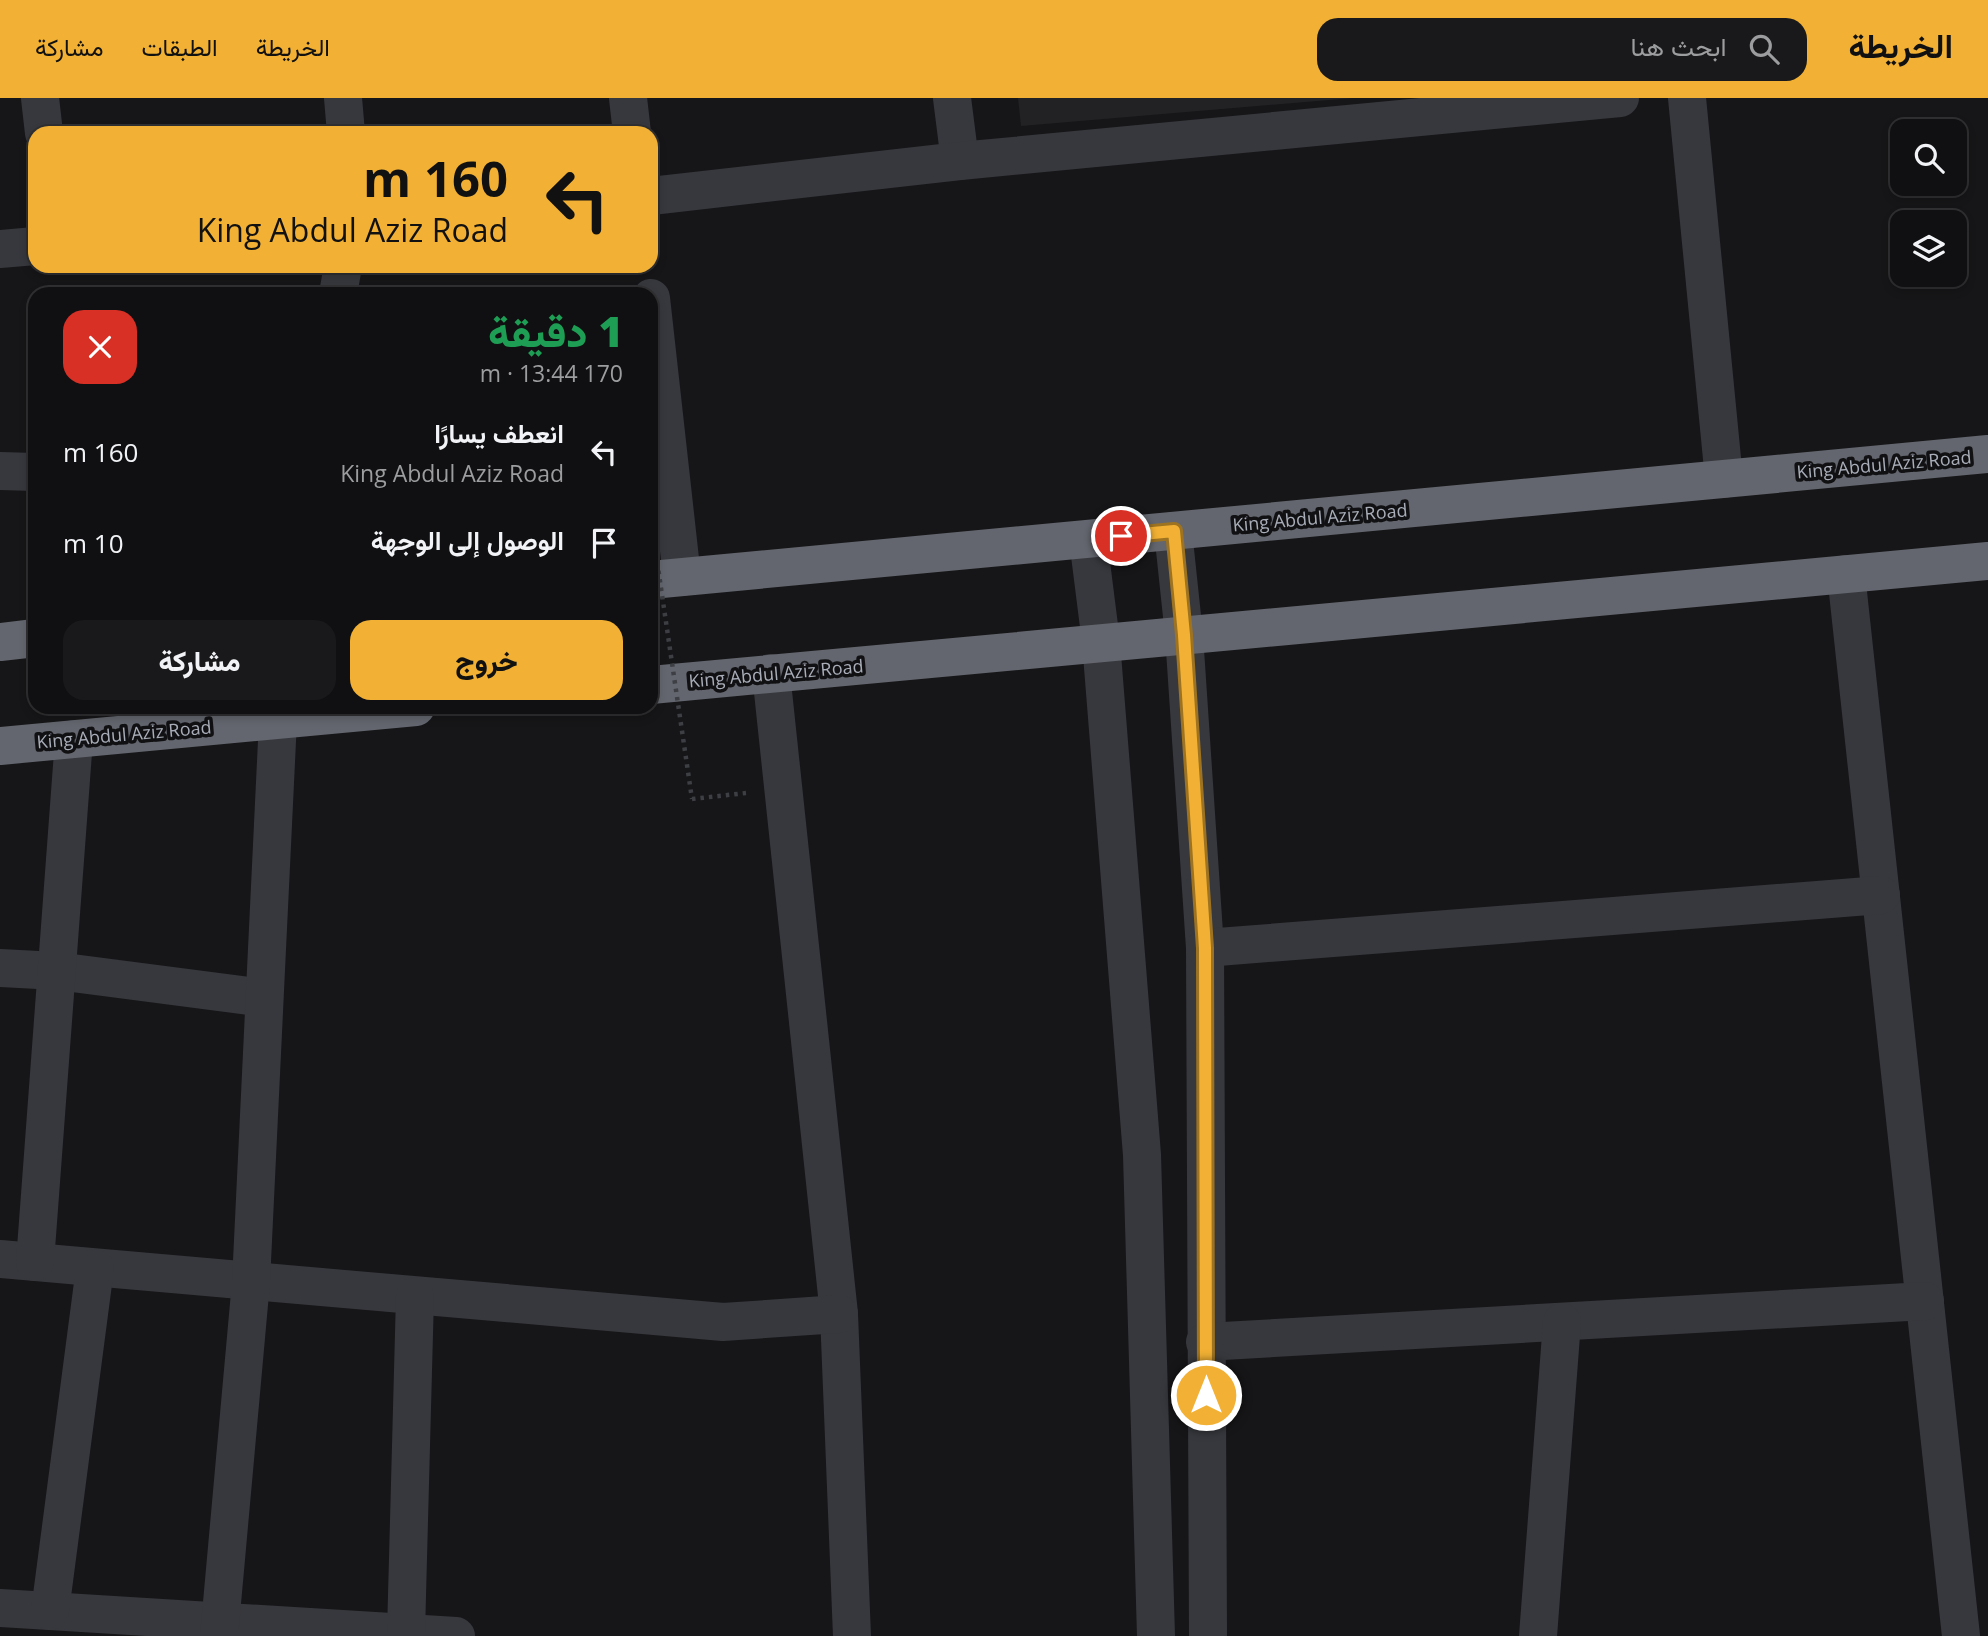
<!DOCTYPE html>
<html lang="ar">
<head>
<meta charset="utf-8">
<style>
  body { margin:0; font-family:"Open Sans",Vazirmatn,sans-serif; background:#19191b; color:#f1f3f6; direction:rtl; height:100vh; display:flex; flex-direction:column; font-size:26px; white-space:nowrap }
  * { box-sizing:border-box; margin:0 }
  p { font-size:23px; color:#9c9d9f }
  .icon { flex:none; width:38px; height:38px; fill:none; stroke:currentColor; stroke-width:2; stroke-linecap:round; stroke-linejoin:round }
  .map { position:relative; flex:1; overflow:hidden; direction:ltr }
  .side { position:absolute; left:28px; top:189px; width:630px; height:427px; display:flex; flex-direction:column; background:#101012; border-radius:21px; box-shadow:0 4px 10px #0003,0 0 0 2px #303032; direction:rtl }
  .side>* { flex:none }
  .guide { position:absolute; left:28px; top:28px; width:630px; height:147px; border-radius:21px; box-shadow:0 4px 10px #0003,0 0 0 2px #303032; direction:rtl; background:#f2b134; color:#111; overflow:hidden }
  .tools { position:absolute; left:1890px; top:21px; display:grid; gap:14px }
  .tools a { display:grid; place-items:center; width:77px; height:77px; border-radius:14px; background:#101012; box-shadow:0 4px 10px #0003,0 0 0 2px #303032; font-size:35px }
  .pin { position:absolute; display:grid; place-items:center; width:60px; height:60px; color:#fff; margin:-30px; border:4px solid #fff; border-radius:50%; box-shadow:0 2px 7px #0007 }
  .me { position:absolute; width:77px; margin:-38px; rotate:0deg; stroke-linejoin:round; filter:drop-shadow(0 0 5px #0008) }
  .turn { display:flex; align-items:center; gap:24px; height:147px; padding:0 35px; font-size:32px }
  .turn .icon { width:91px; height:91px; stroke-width:2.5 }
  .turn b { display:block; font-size:49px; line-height:60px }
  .round { display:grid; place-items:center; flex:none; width:74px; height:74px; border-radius:21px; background:#19191b }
  .headline { display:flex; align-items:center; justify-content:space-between; height:119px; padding:0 35px }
  h1 { font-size:42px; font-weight:800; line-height:52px; color:#1e9e55 }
  .action { display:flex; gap:14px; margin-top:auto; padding:14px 35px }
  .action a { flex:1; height:80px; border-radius:21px; background:#f2b134; color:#111; font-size:28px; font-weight:800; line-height:80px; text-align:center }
  .action a+a { background:#19191b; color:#f1f3f6 }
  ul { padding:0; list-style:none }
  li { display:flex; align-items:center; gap:21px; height:91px; padding:0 35px }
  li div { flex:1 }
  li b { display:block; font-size:26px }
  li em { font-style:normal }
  header { display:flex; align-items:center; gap:42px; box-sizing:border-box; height:98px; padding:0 35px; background:#f2b134; color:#111 }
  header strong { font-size:33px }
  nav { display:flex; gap:38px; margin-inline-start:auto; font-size:24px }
  .search { width:490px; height:63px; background:#19191b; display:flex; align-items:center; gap:18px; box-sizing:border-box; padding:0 24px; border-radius:21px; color:#9c9d9f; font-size:26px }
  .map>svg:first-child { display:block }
  .built { fill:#222225 }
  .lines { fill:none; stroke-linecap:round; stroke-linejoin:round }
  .path { stroke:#3d3f44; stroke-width:4.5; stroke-dasharray:3.5 5; stroke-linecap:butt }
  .minor { stroke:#37383d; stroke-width:38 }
  .highway { stroke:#63666e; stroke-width:38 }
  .path-bridge { stroke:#3d3f44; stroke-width:4.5; stroke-dasharray:3.5 5; stroke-linecap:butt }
  .route-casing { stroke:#9d7322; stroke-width:18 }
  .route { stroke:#f2b134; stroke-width:12 }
  .labels { text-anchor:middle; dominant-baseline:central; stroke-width:7; stroke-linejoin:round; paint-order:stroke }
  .street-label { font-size:18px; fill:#a8adb8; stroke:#111113 }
</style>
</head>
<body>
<header>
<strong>الخريطة</strong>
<div class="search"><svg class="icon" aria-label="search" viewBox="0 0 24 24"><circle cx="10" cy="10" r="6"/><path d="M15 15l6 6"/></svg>ابحث هنا</div>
<nav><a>الخريطة</a><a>الطبقات</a><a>مشاركة</a></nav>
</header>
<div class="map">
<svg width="1988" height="1538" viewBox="0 0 1988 1538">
  <rect width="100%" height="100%" fill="#161618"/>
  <!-- built -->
  <path class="built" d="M1018,0H1353L1021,28Z"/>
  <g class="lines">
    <!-- path -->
    <path class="path" d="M692,701L746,695"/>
    <!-- minor -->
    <g class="minor">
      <path d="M40,0L44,35"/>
      <path d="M343,0L346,35"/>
      <path d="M628,0L632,35"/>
      <path d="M952,0L960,63"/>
      <path d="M1687,0L1724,381"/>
      <path d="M651,98L960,63L1620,0"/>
      <path d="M0,151L35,148"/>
      <path d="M338,196L343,168"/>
      <path d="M651,200L682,479"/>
      <path d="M0,373L35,374"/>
      <path d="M1173,433L1184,537L1205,850L1208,1538"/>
      <path d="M1088,441L1101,544L1142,1057L1156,1538"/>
      <path d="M1846,476L1961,1538"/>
      <path d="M771,575L839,1216L852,1538"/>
      <path d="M1205,850L1881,797"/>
      <path d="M0,870L57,873L264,900"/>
      <path d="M0,1161L723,1224L839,1216"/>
      <path d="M35,1164L74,641"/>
      <path d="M1205,1244L1925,1203"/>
      <path d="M0,1510L456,1538"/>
      <path d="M50,1513L95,1170"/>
      <path d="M406,1535L415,1198"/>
      <path d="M219,1538L251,1184L278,622"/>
      <path d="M1538,1538L1562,1224"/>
    </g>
    <!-- highway -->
    <g class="highway">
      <path d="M651,482L1988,356"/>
      <path d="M0,544L35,540"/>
      <path d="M651,587L1988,463"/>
      <path d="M0,648L416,609"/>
    </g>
    <!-- path-bridge -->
    <path class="path-bridge" d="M656,456L692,701"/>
  </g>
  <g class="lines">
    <defs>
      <path id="route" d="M1121,438L1174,433L1184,537L1205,850L1206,1297"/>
    </defs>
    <!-- route casing -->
    <use href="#route" class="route-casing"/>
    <!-- route -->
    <use href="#route" class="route"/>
  </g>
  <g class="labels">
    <!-- street labels -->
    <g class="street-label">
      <text transform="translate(1884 366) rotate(-5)">King Abdul Aziz Road</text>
      <text transform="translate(1320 419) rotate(-5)">King Abdul Aziz Road</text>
      <text transform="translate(776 575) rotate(-5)">King Abdul Aziz Road</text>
      <text transform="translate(124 636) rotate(-5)">King Abdul Aziz Road</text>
    </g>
  </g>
</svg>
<div class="tools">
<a><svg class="icon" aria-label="search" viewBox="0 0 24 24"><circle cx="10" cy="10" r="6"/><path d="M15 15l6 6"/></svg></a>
<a><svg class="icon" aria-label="layers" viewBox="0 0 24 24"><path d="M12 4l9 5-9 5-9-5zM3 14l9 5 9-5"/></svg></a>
</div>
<div class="pin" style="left:1121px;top:438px;background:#d93025"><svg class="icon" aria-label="arrive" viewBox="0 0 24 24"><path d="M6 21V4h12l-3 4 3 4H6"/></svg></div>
<svg class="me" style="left:1206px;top:1297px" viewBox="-20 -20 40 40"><circle r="17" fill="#f2b134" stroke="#fff" stroke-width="3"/><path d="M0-11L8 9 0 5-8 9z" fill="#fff"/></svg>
<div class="guide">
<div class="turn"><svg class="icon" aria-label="left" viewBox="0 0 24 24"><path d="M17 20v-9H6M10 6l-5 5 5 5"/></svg><div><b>160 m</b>King Abdul Aziz Road</div></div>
</div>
<section class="side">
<div class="headline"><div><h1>1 دقيقة</h1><p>170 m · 13:44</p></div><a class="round" style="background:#d93025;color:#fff"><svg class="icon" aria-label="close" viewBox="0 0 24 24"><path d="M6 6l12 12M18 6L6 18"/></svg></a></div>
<ul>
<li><svg class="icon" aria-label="left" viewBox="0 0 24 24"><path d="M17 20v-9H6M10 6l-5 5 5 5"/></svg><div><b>انعطف يسارًا</b><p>King Abdul Aziz Road</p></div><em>160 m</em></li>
<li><svg class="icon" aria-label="arrive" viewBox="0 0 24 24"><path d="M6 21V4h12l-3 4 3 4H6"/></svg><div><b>الوصول إلى الوجهة</b></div><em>10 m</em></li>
</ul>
<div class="action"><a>خروج</a><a>مشاركة</a></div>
</section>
</div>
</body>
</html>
